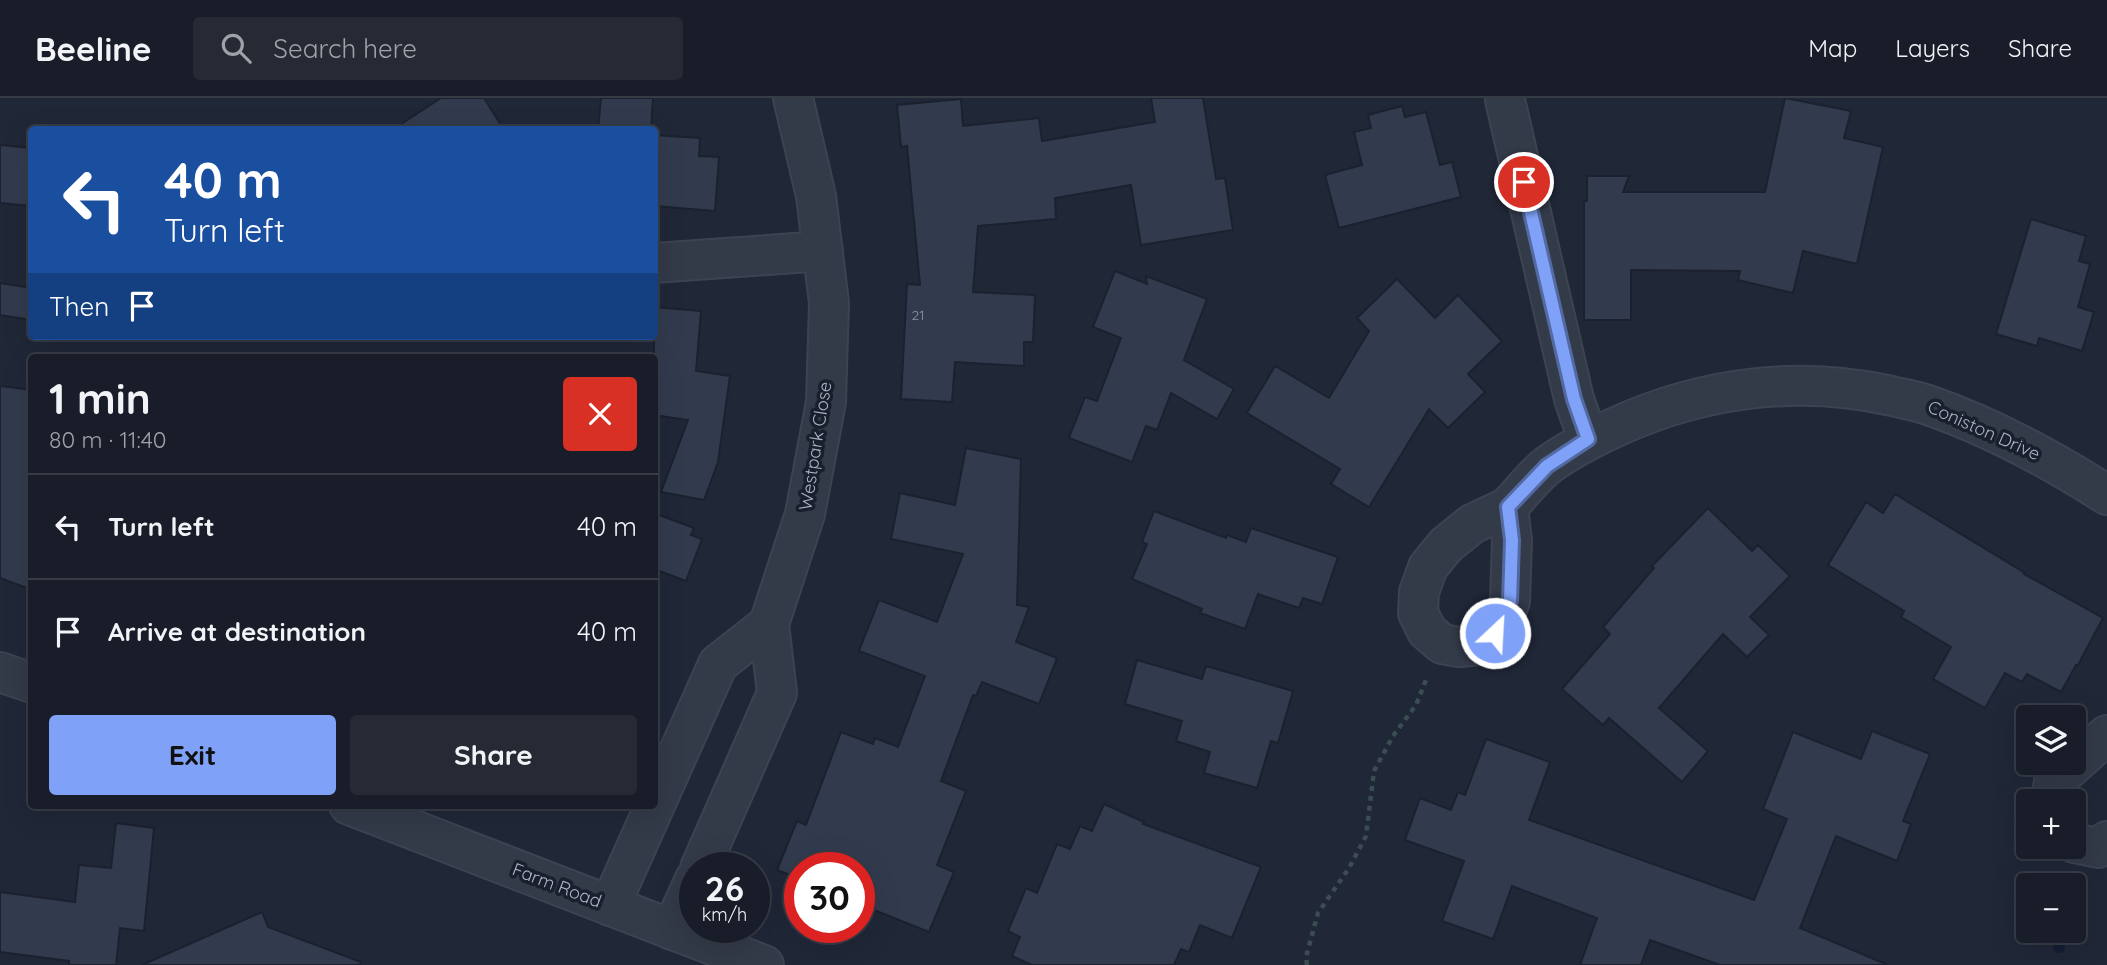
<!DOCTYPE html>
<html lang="en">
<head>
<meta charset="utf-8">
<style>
  body { margin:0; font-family:Quicksand,sans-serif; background:#252a35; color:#f1f3f6; height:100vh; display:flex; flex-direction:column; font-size:26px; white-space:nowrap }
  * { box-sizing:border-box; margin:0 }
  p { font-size:23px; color:#9fa2a8 }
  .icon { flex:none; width:38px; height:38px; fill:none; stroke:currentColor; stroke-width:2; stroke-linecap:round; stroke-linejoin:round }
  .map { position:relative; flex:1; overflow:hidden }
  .side { position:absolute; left:28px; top:256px; width:630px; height:455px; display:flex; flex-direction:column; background:#181d29; border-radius:7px; box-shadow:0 7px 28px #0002,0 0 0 2px #363b46 }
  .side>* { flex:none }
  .guide { position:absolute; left:28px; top:28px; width:630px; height:214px; border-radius:7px; box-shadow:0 7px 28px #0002,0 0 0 2px #363b46; background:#1a4fa0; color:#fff; overflow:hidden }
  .buttons { position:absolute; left:2016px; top:607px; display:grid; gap:14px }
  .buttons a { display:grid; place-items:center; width:70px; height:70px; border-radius:7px; background:#181d29; box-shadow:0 7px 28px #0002,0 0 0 2px #363b46; font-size:35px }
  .speed { position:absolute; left:679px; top:754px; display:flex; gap:14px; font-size:35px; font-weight:700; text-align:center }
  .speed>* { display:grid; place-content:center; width:91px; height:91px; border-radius:50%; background:#181d29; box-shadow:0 7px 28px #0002,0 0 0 2px #363b46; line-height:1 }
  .speed small { font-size:18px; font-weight:400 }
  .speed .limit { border:10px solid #d22; background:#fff; color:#111 }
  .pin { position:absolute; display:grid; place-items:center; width:60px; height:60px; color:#fff; margin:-30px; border:4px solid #fff; border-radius:50%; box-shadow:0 2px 7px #0007 }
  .me { position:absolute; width:77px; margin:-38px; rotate:25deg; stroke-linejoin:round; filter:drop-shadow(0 0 5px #0008) }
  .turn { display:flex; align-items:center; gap:24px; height:147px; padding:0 21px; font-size:32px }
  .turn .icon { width:91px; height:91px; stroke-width:2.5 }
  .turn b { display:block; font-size:49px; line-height:60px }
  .then { display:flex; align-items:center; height:66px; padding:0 21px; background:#0003; gap:14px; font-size:26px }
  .round { display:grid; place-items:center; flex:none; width:74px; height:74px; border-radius:7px; background:#252a35 }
  .head { display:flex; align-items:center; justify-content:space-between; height:119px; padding:0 21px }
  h1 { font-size:42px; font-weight:700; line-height:52px }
  .primary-button { display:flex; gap:14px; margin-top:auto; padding:14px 21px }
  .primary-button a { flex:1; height:80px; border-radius:7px; background:#7fa2f8; color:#111; font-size:28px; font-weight:700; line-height:80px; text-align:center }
  .primary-button a+a { background:#252a35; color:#f1f3f6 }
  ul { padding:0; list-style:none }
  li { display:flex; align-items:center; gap:21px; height:105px; padding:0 21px; border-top:2px solid #363b46 }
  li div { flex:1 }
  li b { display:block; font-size:26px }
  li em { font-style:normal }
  header { display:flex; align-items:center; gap:42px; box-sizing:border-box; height:98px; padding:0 35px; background:#181d29; border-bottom:2px solid #363b46 }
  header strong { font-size:33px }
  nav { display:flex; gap:38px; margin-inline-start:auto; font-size:24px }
  .search { width:490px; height:63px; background:#252a35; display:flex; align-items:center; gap:18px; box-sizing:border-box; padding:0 24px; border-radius:7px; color:#9fa2a8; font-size:26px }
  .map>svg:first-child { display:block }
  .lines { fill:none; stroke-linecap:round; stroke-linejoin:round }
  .stream { stroke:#141e34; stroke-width:12 }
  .building { fill:#323b4e; stroke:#1b212e; stroke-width:2 }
  .minor-casing { stroke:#3d4351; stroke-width:42 }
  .path { stroke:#3a4d51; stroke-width:4.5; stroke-dasharray:5 5; stroke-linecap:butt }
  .minor { stroke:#333a48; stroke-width:38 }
  .route-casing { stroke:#5369a1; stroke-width:18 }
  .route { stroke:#7fa2f8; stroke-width:12 }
  .labels { text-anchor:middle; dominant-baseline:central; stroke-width:7; stroke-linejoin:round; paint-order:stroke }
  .number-label { font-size:14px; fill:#8c94a4 }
  .street-label { font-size:18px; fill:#adb4c4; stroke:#191f2c }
</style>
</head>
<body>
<header>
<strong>Beeline</strong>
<div class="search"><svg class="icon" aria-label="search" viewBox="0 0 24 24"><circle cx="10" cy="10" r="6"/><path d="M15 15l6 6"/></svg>Search here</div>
<nav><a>Map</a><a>Layers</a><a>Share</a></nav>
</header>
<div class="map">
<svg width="2107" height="867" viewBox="0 0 2107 867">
  <rect width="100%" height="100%" fill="#202737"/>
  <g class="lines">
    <!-- stream -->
    <path class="stream" d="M2059,849L2062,833"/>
  </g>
  <!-- building -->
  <g class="building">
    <path d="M441,0H484L504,32H392Z"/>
    <path d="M601,0H653L651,32H598Z"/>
    <path d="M1151,0H1203L1216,81L1225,80L1233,132L1141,147L1131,87L1055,100L1056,121L978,128L973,194L1035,197L1033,244H1024V268L955,264L952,304L901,301L907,186L920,187L907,48L901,49L897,7L961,1L963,28L1039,20L1042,43L1155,24Z"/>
    <path d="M1785,0L1851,13L1844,40L1883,49L1857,166L1803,153L1793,195L1738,182L1740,173L1631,172V222H1584V103H1587V78H1629L1623,94H1765Z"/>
    <path d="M1402,8L1405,19L1426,14L1440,67L1452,64L1461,99L1339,130L1325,77L1362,67L1354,34L1371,30L1368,17Z"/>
    <path d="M654,37L700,40L699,58L719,59L715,113L654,108Z"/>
    <path d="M0,47L32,50V108L0,105Z"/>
    <path d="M2031,121L2086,138L2079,163L2090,166L2078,209L2094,214L2082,253L2039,240L2037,248L1996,236Z"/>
    <path d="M1115,173L1147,186L1146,178L1207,201L1184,262L1234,291L1217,321L1171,295L1157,332L1146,328L1132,364L1069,340L1085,299L1097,303L1121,240L1093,229Z"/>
    <path d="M1397,181L1435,220L1458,197L1502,243L1468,276L1485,294L1448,330L1429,311L1369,409L1331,386L1340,371L1247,315L1275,268L1329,300L1369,233L1357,220Z"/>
    <path d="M0,185L32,190V222L0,217Z"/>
    <path d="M654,209L701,213L696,273L730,278L718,364L704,402L661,394L688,322L654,317Z"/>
    <path d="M0,288L32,292V492L0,480Z"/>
    <path d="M966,350L1021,361L1017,507L1029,509L1016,544L1057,560L1039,606L982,584L976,598L973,597L941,683L966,693L937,767L954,774L929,834L859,806V770H800V781L777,772L797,723L806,727L841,634L873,646L875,640L898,649L925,578L859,553L879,502L937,524L963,456L891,441L900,395L955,407Z"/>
    <path d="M1895,396L2025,475L2024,476L2103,520L2078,567H2076L2061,594L2027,576L2022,584L2005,575L1985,610L1933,581L1951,549L1901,519L1904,513L1828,467L1866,404L1883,415Z"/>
    <path d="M1708,410L1752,453L1758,447L1790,478L1750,519L1769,537L1747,559L1723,536L1659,610L1708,653L1682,684L1609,620L1603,627L1562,591L1610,536L1603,529L1654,470L1652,468Z"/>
    <path d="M1154,413L1226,440L1227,437L1246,444L1251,430L1338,459L1322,506L1303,500L1299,510L1258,496L1245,531L1200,515L1202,511L1132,481L1147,446L1142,444Z"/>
    <path d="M654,415L694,430L691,437L702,441L686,483L654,471Z"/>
    <path d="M1137,562L1202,581L1206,568L1293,593L1278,645L1271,643L1257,690L1204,675L1210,654L1176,643L1182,623L1125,606Z"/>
    <path d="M1872,633L1930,656L1903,723L1911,726L1897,763L1836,738L1800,830L1888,867H1720L1650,842L1641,867H1580L1597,820L1512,788L1493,841L1442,823L1464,763L1405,742L1420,700L1451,712L1458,694L1465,697L1486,641L1550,664L1529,722L1754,802L1787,721L1763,711L1793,634L1861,661Z"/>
    <path d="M1104,706L1144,724L1143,726L1261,769L1232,840L1200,827L1189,854L1181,851L1174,867H1032L1012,858L1020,839L1008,833L1026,790L1037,795L1057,746L1070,751L1080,728L1092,733Z"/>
    <path d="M116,725L154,730L144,833L120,830L116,867H69V863L0,854V794L75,804L79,767L111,770Z"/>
    <path d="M262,814L268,829L361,864L360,867H142Z"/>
  </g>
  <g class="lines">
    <defs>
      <g id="minor">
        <path d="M1505,2L1574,301L1588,341"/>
        <path d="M654,165L823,153"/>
        <path d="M1508,409L1472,426L1446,447L1428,469L1419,494L1418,515L1427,533L1442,546L1459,549L1481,547L1495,535L1505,517L1510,503L1512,442L1508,409C1521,395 1534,378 1548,367C1570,351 1594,339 1618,328C1704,289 1799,277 1892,298C1904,301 1916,303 1928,307C1992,329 2049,360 2107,397"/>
        <path d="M0,574L32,585"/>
        <path d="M2050,704L2054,684L2107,637"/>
        <path d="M349,707L764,867"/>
        <path d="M2074,745L2098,750L2107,743"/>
        <path d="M700,770L777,595L769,526L805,416L826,304L829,205L816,98L793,0"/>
        <path d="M610,808L718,566L769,526"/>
        <path d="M672,832L695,781"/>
      </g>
    </defs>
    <!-- minor casing -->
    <use href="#minor" class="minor-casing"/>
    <!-- path -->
    <path class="path" d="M1307,867L1306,859L1318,815L1349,770L1366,738L1374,673L1393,638L1416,607L1426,582"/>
    <!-- minor -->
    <use href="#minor" class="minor"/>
  </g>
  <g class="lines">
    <defs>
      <path id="route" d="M1495,535L1510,503L1512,442L1508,409L1547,368L1588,341L1574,301L1524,84"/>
    </defs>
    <!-- route casing -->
    <use href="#route" class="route-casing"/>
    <!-- route -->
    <use href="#route" class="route"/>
  </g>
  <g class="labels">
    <!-- number labels -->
    <g class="number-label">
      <text x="918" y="217">21</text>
    </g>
    <!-- street labels -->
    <g class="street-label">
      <text transform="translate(1984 332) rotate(24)">Coniston Drive</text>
      <text transform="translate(815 348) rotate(-81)">Westpark Close</text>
      <text transform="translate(557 787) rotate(21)">Farm Road</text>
    </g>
  </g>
</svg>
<div class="buttons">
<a><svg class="icon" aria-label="layers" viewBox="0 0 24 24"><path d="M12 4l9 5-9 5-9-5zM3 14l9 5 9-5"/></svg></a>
<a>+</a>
<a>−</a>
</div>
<div class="speed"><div>26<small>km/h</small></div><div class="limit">30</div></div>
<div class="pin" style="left:1524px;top:84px;background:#d93025"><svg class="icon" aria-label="arrive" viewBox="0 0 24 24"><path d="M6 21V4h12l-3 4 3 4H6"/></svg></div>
<svg class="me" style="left:1495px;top:535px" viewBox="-20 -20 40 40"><circle r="17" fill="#7fa2f8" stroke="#fff" stroke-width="3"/><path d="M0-11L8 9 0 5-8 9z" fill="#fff"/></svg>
<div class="guide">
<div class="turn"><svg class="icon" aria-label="left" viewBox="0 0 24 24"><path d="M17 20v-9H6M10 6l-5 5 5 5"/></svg><div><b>40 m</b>Turn left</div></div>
<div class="then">Then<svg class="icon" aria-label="arrive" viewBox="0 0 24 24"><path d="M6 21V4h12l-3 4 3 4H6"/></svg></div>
</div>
<section class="side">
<div class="head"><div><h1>1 min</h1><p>80 m · 11:40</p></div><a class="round" style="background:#d93025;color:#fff"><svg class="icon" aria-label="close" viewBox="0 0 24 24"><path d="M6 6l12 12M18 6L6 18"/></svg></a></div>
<ul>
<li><svg class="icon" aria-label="left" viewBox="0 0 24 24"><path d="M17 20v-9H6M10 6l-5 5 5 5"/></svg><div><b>Turn left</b></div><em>40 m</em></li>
<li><svg class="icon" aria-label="arrive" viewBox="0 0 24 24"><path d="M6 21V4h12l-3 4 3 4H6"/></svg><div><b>Arrive at destination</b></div><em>40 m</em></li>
</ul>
<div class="primary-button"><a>Exit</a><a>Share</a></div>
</section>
</div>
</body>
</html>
